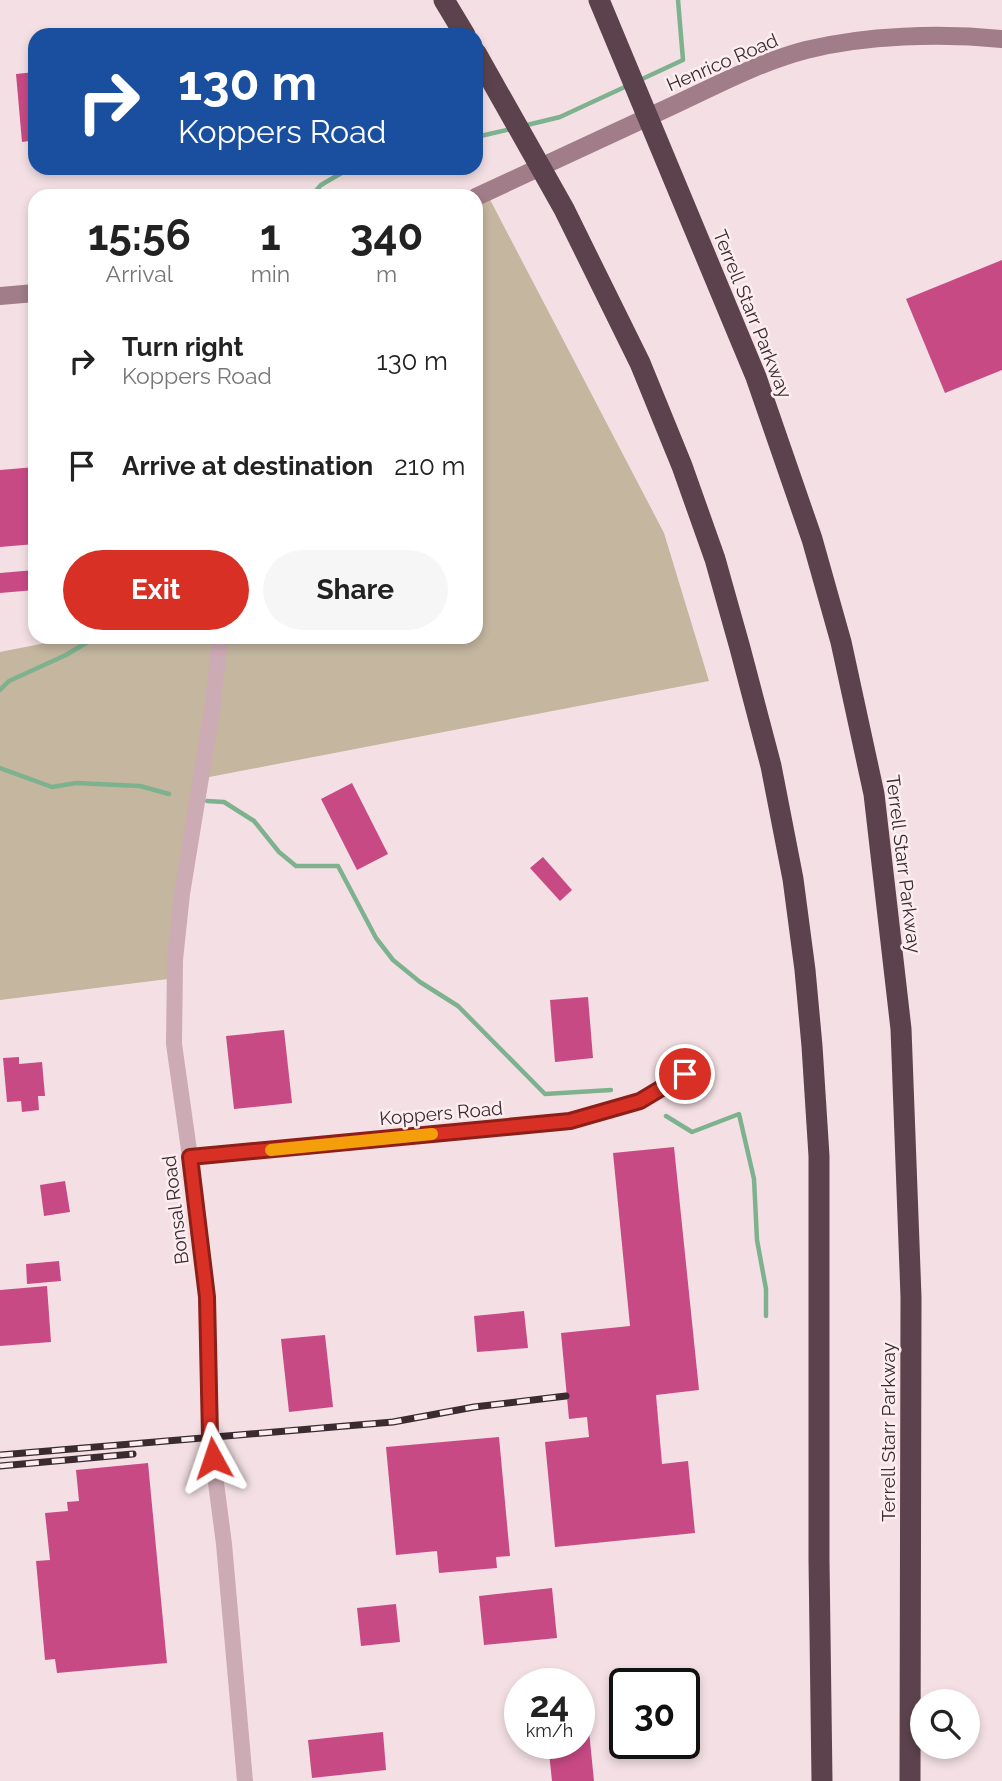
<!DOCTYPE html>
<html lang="en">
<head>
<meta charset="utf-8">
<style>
  body { margin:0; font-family:Raleway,sans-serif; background:#f6f6f6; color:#222; height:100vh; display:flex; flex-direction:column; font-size:26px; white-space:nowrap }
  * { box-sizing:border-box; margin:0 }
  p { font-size:23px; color:#767676 }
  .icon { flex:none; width:38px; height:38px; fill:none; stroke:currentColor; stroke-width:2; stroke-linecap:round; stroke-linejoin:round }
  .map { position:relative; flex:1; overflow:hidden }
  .drawer { position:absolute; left:28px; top:189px; width:455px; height:455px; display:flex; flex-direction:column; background:#fff; border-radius:21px; box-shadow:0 4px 10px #0003 }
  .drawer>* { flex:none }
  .hud { position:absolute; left:28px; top:28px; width:455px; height:147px; border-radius:21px; box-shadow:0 4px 10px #0003; background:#1a4fa0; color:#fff; overflow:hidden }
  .controls { position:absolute; left:910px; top:1689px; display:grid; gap:14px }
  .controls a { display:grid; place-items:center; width:70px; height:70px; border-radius:50%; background:#fff; box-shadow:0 4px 10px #0003; font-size:35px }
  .speed { position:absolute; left:504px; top:1668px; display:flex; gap:14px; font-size:35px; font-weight:700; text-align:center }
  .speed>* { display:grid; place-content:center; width:91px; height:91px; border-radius:50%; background:#fff; box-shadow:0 4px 10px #0003; line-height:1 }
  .speed small { font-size:18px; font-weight:400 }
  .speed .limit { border:4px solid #111; border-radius:10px; background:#fff; color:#111 }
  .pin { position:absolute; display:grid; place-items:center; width:60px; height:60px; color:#fff; margin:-30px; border:4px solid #fff; border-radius:50%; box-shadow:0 2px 7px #0007 }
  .me { position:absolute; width:77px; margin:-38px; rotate:355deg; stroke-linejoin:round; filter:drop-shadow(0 0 5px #0008) }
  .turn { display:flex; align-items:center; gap:24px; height:147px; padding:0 35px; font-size:32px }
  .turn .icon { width:91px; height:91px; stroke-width:2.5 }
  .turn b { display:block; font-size:49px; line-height:60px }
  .eta { display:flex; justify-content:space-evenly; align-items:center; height:119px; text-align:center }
  .eta b { font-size:42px; font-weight:700; line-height:49px }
  .primary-button { display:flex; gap:14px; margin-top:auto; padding:14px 35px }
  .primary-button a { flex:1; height:80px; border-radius:42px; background:#d93025; color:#fff; font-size:28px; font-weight:700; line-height:80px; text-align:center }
  .primary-button a+a { background:#f6f6f6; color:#222 }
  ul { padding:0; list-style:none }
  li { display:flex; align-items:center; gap:21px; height:105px; padding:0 35px }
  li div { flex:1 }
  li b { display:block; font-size:26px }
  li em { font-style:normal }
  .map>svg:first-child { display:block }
  .green { fill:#c4b69f }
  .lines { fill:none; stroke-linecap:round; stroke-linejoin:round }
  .stream { stroke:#7eb28f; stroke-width:4.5 }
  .building { fill:#c84a85 }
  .street { stroke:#cdabb4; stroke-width:16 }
  .secondary { stroke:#a17c89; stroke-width:18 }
  .highway { stroke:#5c424c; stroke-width:21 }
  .rail-casing { stroke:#3b2b31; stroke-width:7 }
  .rail { stroke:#fbedf0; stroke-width:4.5; stroke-dasharray:13; stroke-linecap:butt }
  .route-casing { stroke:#8d1f18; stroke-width:18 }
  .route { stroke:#d93025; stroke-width:12 }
  .slow { stroke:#f59e0b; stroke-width:12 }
  .labels { text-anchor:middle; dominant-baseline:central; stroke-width:5; stroke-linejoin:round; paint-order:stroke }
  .street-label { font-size:19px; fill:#3b2b31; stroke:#fbedf0 }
</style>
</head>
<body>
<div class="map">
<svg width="1002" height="1781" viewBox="0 0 1002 1781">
  <rect width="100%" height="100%" fill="#f4e0e4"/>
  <!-- green -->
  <path class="green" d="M485,190L664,533L709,681L199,779L168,979L0,1000V652L76,637H476V196Z"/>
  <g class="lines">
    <!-- stream -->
    <g class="stream">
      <path d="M640,80L683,60L678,0"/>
      <path d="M523,126L560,117L629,85"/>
      <path d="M476,137L511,129"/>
      <path d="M311,196L321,185L350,168"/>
      <path d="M0,690L9,681L66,655L96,637"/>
      <path d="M0,768L52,787L76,783L140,786L169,794"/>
      <path d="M207,801L224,802L254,821L279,852L296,866H338L376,938L393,960L420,982L458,1006L545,1094L611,1090"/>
      <path d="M666,1116L692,1132L739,1114L754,1179L757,1240L766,1289V1316"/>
    </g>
  </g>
  <!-- building -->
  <g class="building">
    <path d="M35,72V157H31L29,141L22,142L16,74Z"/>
    <path d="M1002,260V370L945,393L906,299Z"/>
    <path d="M35,467V544L0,547V470Z"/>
    <path d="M35,570V590L0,593V573Z"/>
    <path d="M352,783L388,854L357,870L321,799Z"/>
    <path d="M543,857L572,890L560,901L530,868Z"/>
    <path d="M588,997L593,1058L555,1062L550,1000Z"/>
    <path d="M284,1030L292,1103L234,1109L226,1036Z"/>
    <path d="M19,1057V1064L42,1062L45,1096H38L39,1110L22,1112L21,1101L7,1102L3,1058Z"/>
    <path d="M674,1147L699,1390L656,1395L662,1464L688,1461L695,1533L555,1547L545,1442L589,1437L587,1417L569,1419L561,1333L630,1326L613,1153Z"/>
    <path d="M65,1181L70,1212L44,1216L40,1185Z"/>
    <path d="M59,1261L61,1281L27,1284L26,1264Z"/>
    <path d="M47,1286L51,1342L0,1346V1290Z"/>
    <path d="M524,1311L528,1348L477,1352L474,1316Z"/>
    <path d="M325,1335L333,1407L289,1412L281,1339Z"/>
    <path d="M499,1437L510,1556L496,1557L497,1568L439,1573L437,1551L396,1555L386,1447Z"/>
    <path d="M148,1463L167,1663L57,1673L55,1659L45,1660L36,1561L50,1560L45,1513L68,1511L67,1502L79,1501L76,1470Z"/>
    <path d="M552,1588L557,1638L484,1645L479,1596Z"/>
    <path d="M396,1604L400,1642L361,1646L357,1608Z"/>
    <path d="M587,1711L594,1781H552L548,1743H579V1712Z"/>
    <path d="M383,1732L386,1770L312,1778L308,1740Z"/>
  </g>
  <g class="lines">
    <!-- street -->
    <g class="street">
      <path d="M220,637L213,704L182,894L175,960L174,1044L190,1157L207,1297L210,1437L224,1544L245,1781"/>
      <path d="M190,1157L570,1121L640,1101L685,1074"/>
    </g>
    <!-- secondary -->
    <g class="secondary">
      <path d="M476,197C542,167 608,136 674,105C717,85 760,62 806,50C866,35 941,33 1002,39"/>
      <path d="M0,296L35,293"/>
    </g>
    <!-- highway -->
    <g class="highway">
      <path d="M444,0L465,35"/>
      <path d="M599,0L756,377L812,539L841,642L874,794L901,1029L911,1297L910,1781"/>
      <path d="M476,53L564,209L640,363L682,466L715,559L740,648L771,766L793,879L805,970L812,1046L819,1156V1560L822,1781"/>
    </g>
    <defs>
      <g id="rail">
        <path d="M0,1455L393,1422L474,1407L566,1396"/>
        <path d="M0,1466L133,1454"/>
      </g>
    </defs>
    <!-- rail casing -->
    <use href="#rail" class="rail-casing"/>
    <!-- rail -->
    <use href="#rail" class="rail"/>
  </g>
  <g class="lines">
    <defs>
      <path id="route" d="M213,1458L210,1437L207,1297L190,1157L570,1121L640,1101L685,1074"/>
    </defs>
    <!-- route casing -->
    <use href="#route" class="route-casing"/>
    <!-- route -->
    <use href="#route" class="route"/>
    <!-- slow -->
    <path class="slow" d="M271,1150L432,1134"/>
  </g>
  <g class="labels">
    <!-- street labels -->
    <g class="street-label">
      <text transform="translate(722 62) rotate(-23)">Henrico Road</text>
      <text transform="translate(753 314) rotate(68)">Terrell Starr Parkway</text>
      <text transform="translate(904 864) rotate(83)">Terrell Starr Parkway</text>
      <text transform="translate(441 1113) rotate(-5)">Koppers Road</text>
      <text transform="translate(175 1210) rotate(-97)">Bonsal Road</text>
      <text transform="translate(888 1432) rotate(-90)">Terrell Starr Parkway</text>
    </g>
  </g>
</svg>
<div class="controls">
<a><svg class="icon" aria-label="search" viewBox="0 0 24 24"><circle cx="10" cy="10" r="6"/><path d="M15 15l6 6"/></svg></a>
</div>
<div class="speed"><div>24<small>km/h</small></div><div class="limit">30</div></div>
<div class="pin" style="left:685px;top:1074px;background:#d93025"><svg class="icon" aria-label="arrive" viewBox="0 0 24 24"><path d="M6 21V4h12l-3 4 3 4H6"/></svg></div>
<svg class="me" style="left:213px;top:1458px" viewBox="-20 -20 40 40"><path d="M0-17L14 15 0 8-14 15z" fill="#d93025" stroke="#fff" stroke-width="4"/></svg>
<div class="hud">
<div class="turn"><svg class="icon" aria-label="right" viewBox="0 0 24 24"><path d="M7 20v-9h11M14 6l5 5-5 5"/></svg><div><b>130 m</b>Koppers Road</div></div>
</div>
<section class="drawer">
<div class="eta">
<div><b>15:56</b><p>Arrival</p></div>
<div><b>1</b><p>min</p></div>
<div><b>340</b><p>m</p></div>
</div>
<ul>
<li><svg class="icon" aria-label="right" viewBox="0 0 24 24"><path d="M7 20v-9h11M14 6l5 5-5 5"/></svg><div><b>Turn right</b><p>Koppers Road</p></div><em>130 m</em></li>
<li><svg class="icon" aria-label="arrive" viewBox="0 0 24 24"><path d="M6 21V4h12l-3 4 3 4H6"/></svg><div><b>Arrive at destination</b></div><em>210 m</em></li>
</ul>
<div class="primary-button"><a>Exit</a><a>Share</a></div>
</section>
</div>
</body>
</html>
